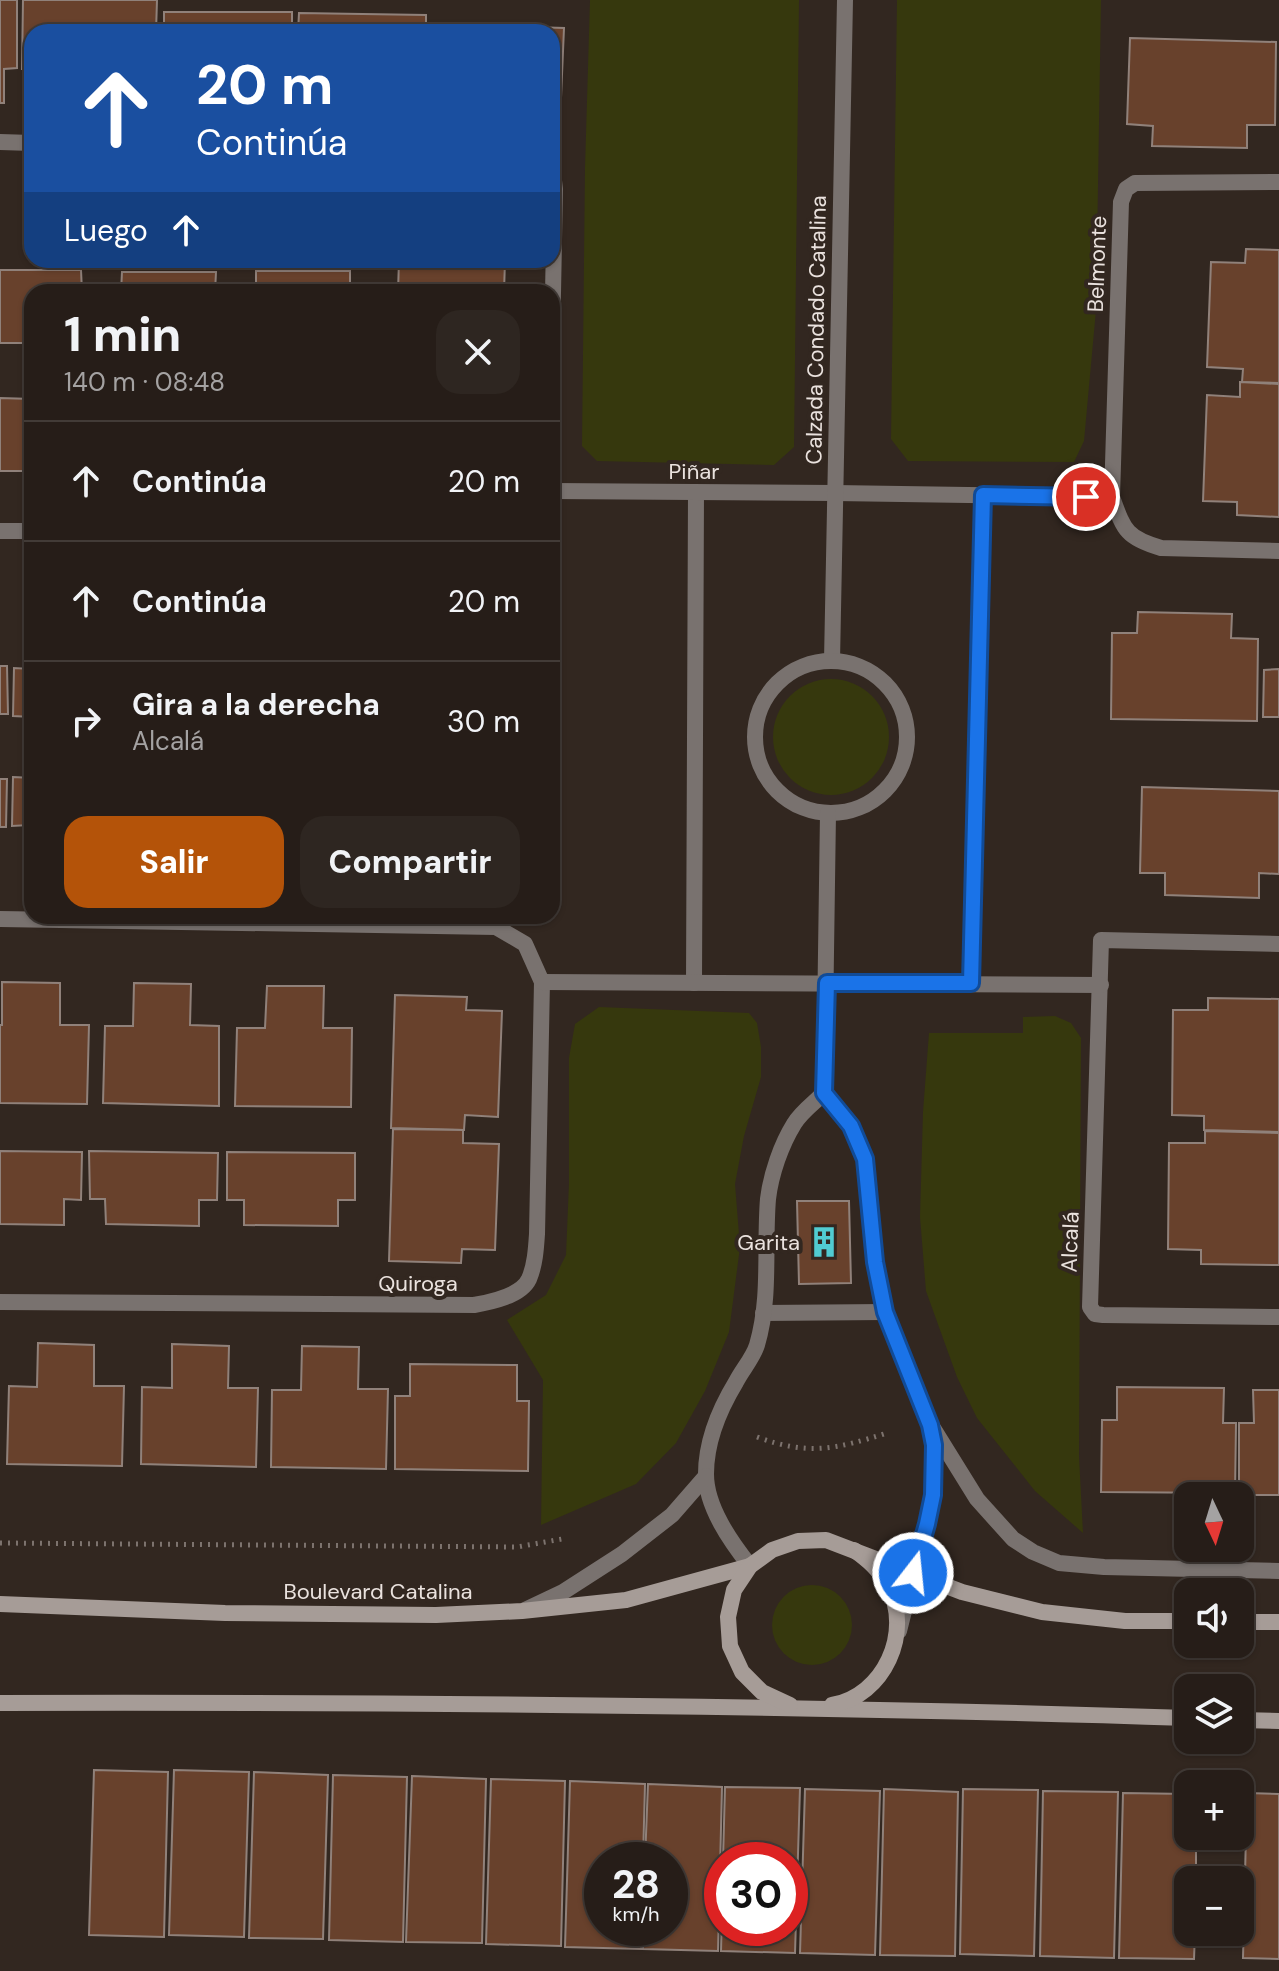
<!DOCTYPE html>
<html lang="es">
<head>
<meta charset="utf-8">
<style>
  body { margin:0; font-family:"DM Sans",sans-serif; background:#2e2621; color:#f1f3f6; height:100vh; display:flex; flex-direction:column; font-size:30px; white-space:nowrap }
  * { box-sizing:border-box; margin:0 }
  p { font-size:26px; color:#a4a2a2 }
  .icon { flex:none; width:44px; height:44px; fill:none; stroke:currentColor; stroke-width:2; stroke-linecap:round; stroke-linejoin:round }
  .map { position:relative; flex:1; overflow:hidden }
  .sheet { position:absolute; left:24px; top:284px; width:536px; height:640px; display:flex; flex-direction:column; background:#261d18; border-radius:24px; box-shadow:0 2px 6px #0004,0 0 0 2px #423b37 }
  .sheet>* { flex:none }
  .guide { position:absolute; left:24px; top:24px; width:536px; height:244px; border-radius:24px; box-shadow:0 2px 6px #0004,0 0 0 2px #423b37; background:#1a4fa0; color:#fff; overflow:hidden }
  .needle { width:52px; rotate:176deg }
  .buttons { position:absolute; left:1174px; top:1482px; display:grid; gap:16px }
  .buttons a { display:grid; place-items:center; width:80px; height:80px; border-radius:16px; background:#261d18; box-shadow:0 2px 6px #0004,0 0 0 2px #423b37; font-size:40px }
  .speed { position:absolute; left:584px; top:1842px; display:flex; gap:16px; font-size:40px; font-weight:700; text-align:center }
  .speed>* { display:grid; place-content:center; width:104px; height:104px; border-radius:50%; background:#261d18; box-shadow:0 2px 6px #0004,0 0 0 2px #423b37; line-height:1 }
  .speed small { font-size:20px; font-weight:400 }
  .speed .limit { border:12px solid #d22; background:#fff; color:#111 }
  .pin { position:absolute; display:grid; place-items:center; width:68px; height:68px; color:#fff; margin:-34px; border:4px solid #fff; border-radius:50%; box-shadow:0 2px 8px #0007 }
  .me { position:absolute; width:88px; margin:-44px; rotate:16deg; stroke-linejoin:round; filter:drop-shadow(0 0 6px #0008) }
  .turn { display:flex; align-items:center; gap:28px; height:168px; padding:0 40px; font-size:36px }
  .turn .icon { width:104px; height:104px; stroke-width:2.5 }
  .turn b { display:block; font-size:56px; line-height:68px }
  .then { display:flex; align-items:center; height:76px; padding:0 40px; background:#0003; gap:16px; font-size:30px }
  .round { display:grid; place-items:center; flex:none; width:84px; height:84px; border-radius:24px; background:#2e2621 }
  .overview { display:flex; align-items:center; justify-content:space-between; height:136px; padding:0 40px }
  h1 { font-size:48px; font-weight:800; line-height:60px }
  .cta { display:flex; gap:16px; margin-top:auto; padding:16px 40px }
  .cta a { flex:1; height:92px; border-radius:24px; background:#b45309; color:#fff; font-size:32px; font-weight:800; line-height:92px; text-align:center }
  .cta a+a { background:#2e2621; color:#f1f3f6 }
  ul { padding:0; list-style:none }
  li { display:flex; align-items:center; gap:24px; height:120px; padding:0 40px; border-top:2px solid #423b37 }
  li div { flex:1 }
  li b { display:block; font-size:30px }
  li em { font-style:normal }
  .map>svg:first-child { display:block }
  .green { fill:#36380d }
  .building { fill:#68412c; stroke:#90817a; stroke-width:2 }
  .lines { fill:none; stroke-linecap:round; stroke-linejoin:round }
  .path { stroke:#7d736e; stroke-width:5; stroke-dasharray:2 6; stroke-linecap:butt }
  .lane { stroke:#79726f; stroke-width:16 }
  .street { stroke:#79726f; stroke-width:16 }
  .secondary { stroke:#a69c97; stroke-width:16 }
  .route-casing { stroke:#114b97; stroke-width:20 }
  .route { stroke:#1a73e8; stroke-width:14 }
  .labels { text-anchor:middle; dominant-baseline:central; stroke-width:8; stroke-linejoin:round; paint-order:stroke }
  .street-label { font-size:22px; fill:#eae2de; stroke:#322720 }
  .poi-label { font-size:22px; fill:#eae2de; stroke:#322720; text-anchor:end }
</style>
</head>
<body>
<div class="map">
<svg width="1279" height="1971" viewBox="0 0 1279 1971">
  <rect width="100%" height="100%" fill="#322720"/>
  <!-- green -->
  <g class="green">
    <path d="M590,0H799L794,447L774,465L597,461L582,446L585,168Z"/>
    <path d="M897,0H1101L1096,310L1084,441L1074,462L908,461L891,439Z"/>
    <circle cx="831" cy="737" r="58"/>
    <path d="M599,1007L749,1013L757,1023L761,1047V1077L744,1136L735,1184L740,1247L729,1332L705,1391L676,1443L636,1484L541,1525L543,1380L507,1320L546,1295L566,1255L569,1183V1058L575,1024Z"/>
    <path d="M1055,1016L1071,1023L1081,1038L1079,1456L1083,1533L1035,1491L977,1418L957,1377L926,1291L920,1217L923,1112L929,1033H1023V1017Z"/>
    <circle cx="812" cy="1625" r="40"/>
  </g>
  <!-- building -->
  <g class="building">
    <path d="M0,0H17V68L4,69V103H0Z"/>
    <path d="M23,0H157L156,32H32V69H22Z"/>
    <rect x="164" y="12" width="128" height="20"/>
    <path d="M299,13L426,15V32H298Z"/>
    <path d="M430,24L564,28L561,98L552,97V32H430Z"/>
    <path d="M1130,38L1276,42L1275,125H1247V148L1152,146L1153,126L1127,124Z"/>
    <path d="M1246,249L1279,250V383L1242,382L1243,369L1207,367L1211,262L1245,263Z"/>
    <path d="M399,260H505L504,292H398Z"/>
    <path d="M0,270H81L82,292H32V343H0Z"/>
    <rect x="256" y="271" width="94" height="21"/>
    <path d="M122,272H216L215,292H121Z"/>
    <path d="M1240,382L1279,384V517L1237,515V502L1203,501L1207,395L1240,397Z"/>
    <path d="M0,398L32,399V471H0Z"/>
    <path d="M1138,612L1232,614L1231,638L1258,639L1257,721L1111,719L1112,633H1137Z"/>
    <path d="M31,643L32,717L13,716L14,668L31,669Z"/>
    <rect x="552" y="656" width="4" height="69"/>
    <path d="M0,666H7L8,714H0Z"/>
    <path d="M1279,669V717H1263L1264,670Z"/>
    <path d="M13,777L32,778V851H28L29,825L12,826Z"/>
    <path d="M552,778H557V847L552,848Z"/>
    <path d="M0,779H7L6,827H0Z"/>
    <path d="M1142,787L1279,791V874L1259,873V898L1165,895V873H1140Z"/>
    <path d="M2,982L60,983V1025H89L87,1104L0,1103V1025H2Z"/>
    <path d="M134,983L191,984L190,1025L219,1026V1106L103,1103L105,1026H133Z"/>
    <path d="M267,986H324L323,1028H352L351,1107L235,1106L237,1028H265Z"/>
    <path d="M395,995L467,997L466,1010L502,1011L498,1117L465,1115L464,1130L391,1128Z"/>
    <path d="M1208,998L1279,999V1132L1204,1130V1116L1172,1115L1173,1010H1208Z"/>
    <path d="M393,1129L463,1130V1143L499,1144L495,1250L462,1249L461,1263L389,1261Z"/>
    <path d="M1205,1131L1279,1133V1265L1201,1264V1250L1168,1249L1169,1143H1205Z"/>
    <path d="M0,1151L82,1152L81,1200L64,1199V1225L0,1224Z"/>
    <path d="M89,1151L218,1153L217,1200H199V1226L106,1224L105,1199H90Z"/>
    <path d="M227,1152L355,1153V1200H338V1226L244,1225V1200H227Z"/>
    <path d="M797,1201H849L851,1283L799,1284Z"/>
    <path d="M38,1343L94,1345V1386H124L122,1466L7,1464L9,1386L37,1387Z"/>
    <path d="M172,1344L229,1346L228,1388H258L256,1467L141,1464L142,1387L172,1388Z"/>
    <path d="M302,1346L359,1347L358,1389H388L386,1469L271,1467L272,1390H301Z"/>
    <path d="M410,1364L517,1365V1401H529L528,1471L395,1469V1396H410Z"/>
    <path d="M1117,1387L1224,1388L1223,1423H1236L1235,1493L1101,1492L1102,1420H1117Z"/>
    <path d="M1253,1390H1279V1495H1239V1423H1254Z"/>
    <path d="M94,1770L168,1772L164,1937L89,1935Z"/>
    <path d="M174,1770L249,1772L244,1937L169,1935Z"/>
    <path d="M254,1772L328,1775L323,1939L249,1938Z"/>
    <path d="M333,1775L407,1777L403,1942L329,1940Z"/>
    <path d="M412,1776L486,1779L482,1943L406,1942Z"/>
    <path d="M491,1779L565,1781L561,1946L486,1944Z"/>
    <path d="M570,1781L645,1784L643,1860H602V1928H641V1949L565,1947Z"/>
    <path d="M648,1784L722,1787L718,1951L643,1949V1928H670V1860H645Z"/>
    <path d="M725,1787L800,1788L795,1953L721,1951L722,1913V1928H790V1860H723Z"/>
    <path d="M805,1789L880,1791L875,1955L800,1953Z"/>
    <path d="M884,1789L958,1792L955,1956L880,1955Z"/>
    <path d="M963,1789L1038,1790L1034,1956L960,1954Z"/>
    <path d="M1043,1791L1118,1792L1114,1958L1040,1956Z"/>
    <path d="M1123,1793L1188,1794V1836H1196V1880H1188V1932H1195L1194,1959L1119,1958Z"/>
    <path d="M1247,1793L1279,1794V1959L1243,1958Z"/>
  </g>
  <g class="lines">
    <!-- path -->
    <g class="path">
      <path d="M757,1437C809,1456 836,1449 887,1433"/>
      <path d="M0,1543L517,1547L562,1539"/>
    </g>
    <!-- lane -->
    <g class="lane">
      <path d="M694,983L696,493"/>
      <path d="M971,983L983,495"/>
    </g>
    <!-- street -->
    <g class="street">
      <path d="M0,142L32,143"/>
      <path d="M552,164L555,189L552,345"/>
      <path d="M1279,182L1135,183L1126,189L1121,202L1112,497C1124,530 1126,538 1161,548L1279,551"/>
      <path d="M552,491L835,493L1112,497"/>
      <path d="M0,531H32"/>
      <path d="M832,661L845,0"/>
      <circle cx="831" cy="737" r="76"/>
      <path d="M828,813L824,1093L851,1126L865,1159L875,1262L885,1312L928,1420L977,1499L1013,1539L1033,1552L1059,1563L1104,1567L1279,1571"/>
      <path d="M0,919L496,927L525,944L542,982L537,1234C536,1249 535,1265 529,1279C521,1296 491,1302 474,1305L0,1302"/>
      <path d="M1279,944L1101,940L1090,1307L1095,1314L1103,1315L1279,1317"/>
      <path d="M542,982L1101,985"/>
      <path d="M763,1313L885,1312"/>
      <path d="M750,1566C731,1542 706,1507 706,1474C706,1442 719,1410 736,1382C742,1370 753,1358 757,1345C771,1298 764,1247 768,1199C771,1174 781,1145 794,1124C801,1112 814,1103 824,1093"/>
      <path d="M525,1610L563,1592L622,1554L672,1515L706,1476"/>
      <path d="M899,1631L933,1495L934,1445L931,1431"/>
    </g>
    <!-- secondary -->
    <g class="secondary">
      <path d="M0,1604L225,1613L436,1615L522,1611L626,1600L750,1566"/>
      <path d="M1240,1622H1279"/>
      <path d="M0,1703C396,1702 792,1705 1188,1718"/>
      <path d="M790,1705L762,1692L742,1672L730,1646L728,1617L734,1590L750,1566L772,1550L798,1541L826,1540L962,1592L1042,1612L1125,1621H1188"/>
      <path d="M832,1705C884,1696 913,1632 888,1586C880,1570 868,1560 854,1550"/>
      <path d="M1240,1720L1279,1721"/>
    </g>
  </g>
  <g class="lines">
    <defs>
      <path id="route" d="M913,1573L927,1524L933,1495L934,1445L930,1425L885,1312L875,1262L865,1159L851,1126L824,1093L827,983H971L983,495L1086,497"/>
    </defs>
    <!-- route casing -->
    <use href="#route" class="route-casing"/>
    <!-- route -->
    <use href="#route" class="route"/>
  </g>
  <!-- icons -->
  <defs>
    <symbol id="building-bare" viewBox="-9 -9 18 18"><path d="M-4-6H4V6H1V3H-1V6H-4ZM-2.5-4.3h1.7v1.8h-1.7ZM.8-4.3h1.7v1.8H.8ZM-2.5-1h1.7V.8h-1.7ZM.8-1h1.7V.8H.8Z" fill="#51ccd2" stroke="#322720" stroke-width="2.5" paint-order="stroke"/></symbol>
  </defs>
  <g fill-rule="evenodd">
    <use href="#building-bare" x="802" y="1220" width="44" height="44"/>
  </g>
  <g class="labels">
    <!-- street labels -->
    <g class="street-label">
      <text transform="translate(1097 264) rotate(-88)">Belmonte</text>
      <text transform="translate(816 330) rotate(-89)">Calzada Condado Catalina</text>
      <text x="694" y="471">Piñar</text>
      <text transform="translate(1070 1242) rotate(-88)">Alcalá</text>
      <text x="418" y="1283">Quiroga</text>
      <text x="378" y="1591">Boulevard Catalina</text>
    </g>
    <!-- poi labels -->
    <g class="poi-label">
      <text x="800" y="1242">Garita</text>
    </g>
  </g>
</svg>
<div class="buttons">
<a><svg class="needle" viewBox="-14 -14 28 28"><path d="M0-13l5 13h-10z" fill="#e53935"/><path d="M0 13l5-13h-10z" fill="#a4a2a2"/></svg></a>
<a><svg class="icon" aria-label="sound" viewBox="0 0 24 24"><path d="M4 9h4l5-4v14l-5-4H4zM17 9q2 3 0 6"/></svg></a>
<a><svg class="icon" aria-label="layers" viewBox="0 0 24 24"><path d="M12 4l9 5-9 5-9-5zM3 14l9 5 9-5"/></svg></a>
<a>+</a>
<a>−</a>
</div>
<div class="speed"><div>28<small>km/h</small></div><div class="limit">30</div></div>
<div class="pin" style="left:1086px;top:497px;background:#d93025"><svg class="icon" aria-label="arrive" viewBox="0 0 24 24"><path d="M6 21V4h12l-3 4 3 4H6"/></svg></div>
<svg class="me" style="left:913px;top:1573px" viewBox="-20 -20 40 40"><circle r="17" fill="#1a73e8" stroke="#fff" stroke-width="3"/><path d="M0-11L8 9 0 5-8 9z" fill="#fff"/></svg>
<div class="guide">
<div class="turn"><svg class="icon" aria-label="ahead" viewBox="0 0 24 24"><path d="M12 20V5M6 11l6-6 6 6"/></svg><div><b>20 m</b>Continúa</div></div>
<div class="then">Luego<svg class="icon" aria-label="ahead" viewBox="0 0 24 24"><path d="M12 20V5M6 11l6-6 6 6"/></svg></div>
</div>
<section class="sheet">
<div class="overview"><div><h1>1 min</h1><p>140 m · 08:48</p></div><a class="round"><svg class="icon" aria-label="close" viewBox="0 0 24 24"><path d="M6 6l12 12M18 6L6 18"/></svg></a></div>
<ul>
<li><svg class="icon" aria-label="ahead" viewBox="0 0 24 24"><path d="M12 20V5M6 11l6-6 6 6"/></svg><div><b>Continúa</b></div><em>20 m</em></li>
<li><svg class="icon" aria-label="ahead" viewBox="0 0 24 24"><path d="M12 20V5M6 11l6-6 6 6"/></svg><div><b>Continúa</b></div><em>20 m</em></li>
<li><svg class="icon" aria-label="right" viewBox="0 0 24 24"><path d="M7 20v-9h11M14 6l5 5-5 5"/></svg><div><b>Gira a la derecha</b><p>Alcalá</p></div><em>30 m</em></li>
</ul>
<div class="cta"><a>Salir</a><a>Compartir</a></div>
</section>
</div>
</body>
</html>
